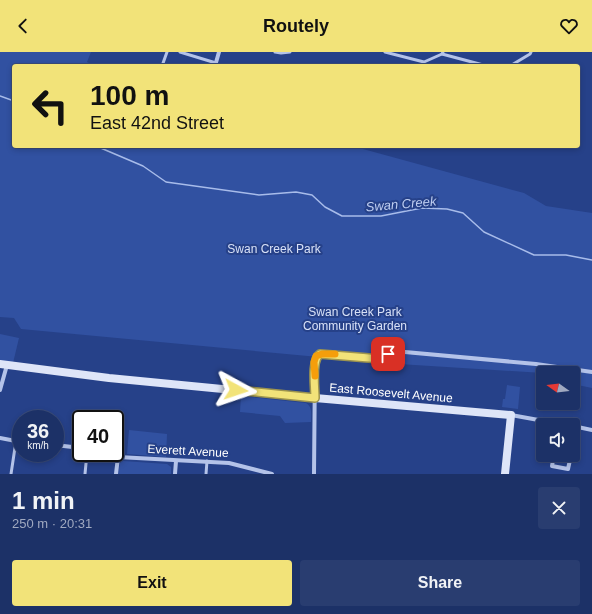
<!DOCTYPE html>
<html lang="en">
<head>
<meta charset="utf-8">
<style>
  body { margin:0; font-family:Helvetica,sans-serif; background:#293d70; color:#f1f3f6; height:100vh; display:flex; flex-direction:column; font-size:15px; white-space:nowrap }
  * { box-sizing:border-box; margin:0 }
  p { font-size:13px; color:#a0a9c0 }
  .icon { flex:none; width:22px; height:22px; fill:none; stroke:currentColor; stroke-width:2; stroke-linecap:round; stroke-linejoin:round }
  .map { position:relative; height:422px; overflow:hidden }
  .details { display:flex; flex-direction:column; background:#1c3167; flex:1 }
  .details>* { flex:none }
  .guide { position:absolute; left:12px; top:12px; width:568px; height:84px; border-radius:4px; box-shadow:0 2px 6px #0003,0 0 0 1px #3a4c7b; background:#f2e379; color:#111; overflow:hidden }
  .needle { width:26px; rotate:284deg }
  .tools { position:absolute; left:536px; top:314px; display:grid; gap:8px }
  .tools a { display:grid; place-items:center; width:44px; height:44px; border-radius:4px; background:#1c3167; box-shadow:0 2px 6px #0003,0 0 0 1px #3a4c7b; font-size:20px }
  .speed { position:absolute; left:12px; top:358px; display:flex; gap:8px; font-size:20px; font-weight:700; text-align:center }
  .speed>* { display:grid; place-content:center; width:52px; height:52px; border-radius:50%; background:#1c3167; box-shadow:0 2px 6px #0003,0 0 0 1px #3a4c7b; line-height:1 }
  .speed small { font-size:10px; font-weight:400 }
  .speed .limit { border:2px solid #111; border-radius:6px; background:#fff; color:#111 }
  .pin { position:absolute; display:grid; place-items:center; width:34px; height:34px; color:#fff; margin:-17px; border-radius:8px; box-shadow:0 2px 6px #0006 }
  .me { position:absolute; width:44px; margin:-22px; rotate:95deg; stroke-linejoin:round; filter:drop-shadow(0 0 3px #0008) }
  .turn { display:flex; align-items:center; gap:14px; height:84px; padding:0 12px; font-size:18px }
  .turn .icon { width:52px; height:52px; stroke-width:2.5 }
  .turn b { display:block; font-size:28px; line-height:34px }
  .round { display:grid; place-items:center; flex:none; width:42px; height:42px; border-radius:4px; background:#293d70 }
  .summary { display:flex; align-items:center; justify-content:space-between; height:68px; padding:0 12px }
  h1 { font-size:24px; font-weight:600; line-height:30px }
  .primary-button { display:flex; gap:8px; margin-top:auto; padding:8px 12px }
  .primary-button a { flex:1; height:46px; border-radius:4px; background:#f2e379; color:#111; font-size:16px; font-weight:600; line-height:46px; text-align:center }
  .primary-button a+a { background:#293d70; color:#f1f3f6 }
  header { display:flex; justify-content:space-between; align-items:center; height:52px; padding:0 12px; background:#f2e379; color:#111; font-size:18px; font-weight:600 }
  .map>svg:first-child { display:block }
  .green { fill:#3151a1 }
  .lines { fill:none; stroke-linecap:round; stroke-linejoin:round }
  .stream { stroke:#a8bcea; stroke-width:1.5 }
  .lane { stroke:#b4c3e9; stroke-width:3 }
  .street { stroke:#b4c3e9; stroke-width:4 }
  .secondary { stroke:#dee5f8; stroke-width:8 }
  .route-casing { stroke:#9d944f; stroke-width:10 }
  .route { stroke:#f2e379; stroke-width:7 }
  .slow { stroke:#f59e0b; stroke-width:7 }
  .labels { text-anchor:middle; dominant-baseline:central; stroke-width:4; stroke-linejoin:round; paint-order:stroke }
  .park-label { font-size:12px; fill:#d8e1f7; stroke:#264189 }
  .street-label { font-size:12px; fill:#fff; stroke:#264189 }
  .water-label { font-size:13px; font-style:italic; fill:#bfcef1; stroke:#264189 }
</style>
</head>
<body>
<header><svg class="icon" aria-label="back" viewBox="0 0 24 24"><path d="M15 5l-7 7 7 7"/></svg>Routely<svg class="icon" aria-label="heart" viewBox="0 0 24 24"><path d="M12 20l-8-8c-3-5 5-10 8-4 3-6 11-1 8 4z"/></svg></header>
<div class="map">
<svg width="592" height="422" viewBox="0 0 592 422">
  <rect width="100%" height="100%" fill="#264189"/>
  <!-- green -->
  <g class="green">
    <path d="M0,0H91L87,10L95,14H14V94H352L524,141L546,154L592,161V336L573,332V321H543L383,311L21,277L14,266L0,265Z"/>
    <path d="M0,282L19,286L13,311L0,309Z"/>
    <path d="M507,333L520,335L518,357L502,355L503,347H505Z"/>
    <path d="M241,344L306,351C313,355 311,363 311,370L285,371L280,364L240,360Z"/>
    <path d="M129,378L167,382L166,405L127,402Z"/>
    <path d="M123,409L167,412L171,415V422H118L120,411Z"/>
  </g>
  <g class="lines">
    <!-- stream -->
    <g class="stream">
      <path d="M0,44L14,49"/>
      <path d="M96,94L143,114L166,130L259,143L296,140L312,143L325,155L342,164H381L422,156L447,157L463,161L484,180L534,203H566L592,208"/>
    </g>
    <!-- lane -->
    <g class="lane">
      <path d="M180,0L216,11"/>
      <path d="M275,0L281,1L290,0"/>
      <path d="M385,0L424,10L442,2L443,0"/>
      <path d="M442,2L487,14"/>
      <path d="M162,14L167,0"/>
      <path d="M510,14L530,2L531,0"/>
      <path d="M320,302H327L381,307L388,302"/>
      <path d="M11,422L16,389"/>
      <path d="M85,422L87,401"/>
      <path d="M206,422L207,409"/>
    </g>
    <!-- street -->
    <g class="street">
      <path d="M215,14L219,0"/>
      <path d="M388,302L394,299L536,312L592,320"/>
      <path d="M0,338L7,313"/>
      <path d="M511,363L566,373"/>
      <path d="M573,374L592,378"/>
      <path d="M0,386L21,390"/>
      <path d="M55,393L81,396"/>
      <path d="M573,396L578,375"/>
      <path d="M102,401L118,405L229,411L272,422"/>
      <path d="M554,403L552,414L568,417L571,403"/>
      <path d="M116,422L118,405"/>
      <path d="M175,422L176,409"/>
      <path d="M314,422L315,310L317,304L320,302"/>
    </g>
    <!-- secondary -->
    <path class="secondary" d="M0,312L109,326L315,346L511,363L505,422"/>
  </g>
  <g class="lines">
    <defs>
      <path id="route" d="M236,338L315,346C315,335 311,308 320,302L381,307L383,306L388,302"/>
    </defs>
    <!-- route casing -->
    <use href="#route" class="route-casing"/>
    <!-- route -->
    <use href="#route" class="route"/>
    <!-- slow -->
    <path class="slow" d="M315,324L314,310L316,304L322,302H335"/>
  </g>
  <g class="labels">
    <!-- park labels -->
    <g class="park-label">
      <text x="274" y="197">Swan Creek Park</text>
      <text x="355" y="260">Swan Creek Park<tspan x="355" dy="14">Community Garden</tspan></text>
    </g>
    <!-- street labels -->
    <g class="street-label">
      <text transform="translate(391 341) rotate(5)">East Roosevelt Avenue</text>
      <text transform="translate(188 399) rotate(3)">Everett Avenue</text>
    </g>
    <!-- water labels -->
    <g class="water-label">
      <text transform="translate(401 152) rotate(-5)">Swan Creek</text>
    </g>
  </g>
</svg>
<div class="tools">
<a><svg class="needle" viewBox="-14 -14 28 28"><path d="M0-13l5 13h-10z" fill="#e53935"/><path d="M0 13l5-13h-10z" fill="#a0a9c0"/></svg></a>
<a><svg class="icon" aria-label="sound" viewBox="0 0 24 24"><path d="M4 9h4l5-4v14l-5-4H4zM17 9q2 3 0 6"/></svg></a>
</div>
<div class="speed"><div>36<small>km/h</small></div><div class="limit">40</div></div>
<div class="pin" style="left:388px;top:302px;background:#d93025"><svg class="icon" aria-label="arrive" viewBox="0 0 24 24"><path d="M6 21V4h12l-3 4 3 4H6"/></svg></div>
<svg class="me" style="left:236px;top:338px" viewBox="-20 -20 40 40"><path d="M0-17L14 15 0 8-14 15z" fill="#f2e379" stroke="#fff" stroke-width="4"/></svg>
<div class="guide">
<div class="turn"><svg class="icon" aria-label="left" viewBox="0 0 24 24"><path d="M17 20v-9H6M10 6l-5 5 5 5"/></svg><div><b>100 m</b>East 42nd Street</div></div>
</div>
</div>
<section class="details">
<div class="summary"><div><h1>1 min</h1><p>250 m · 20:31</p></div><a class="round"><svg class="icon" aria-label="close" viewBox="0 0 24 24"><path d="M6 6l12 12M18 6L6 18"/></svg></a></div>
<div class="primary-button"><a>Exit</a><a>Share</a></div>
</section>
</body>
</html>
